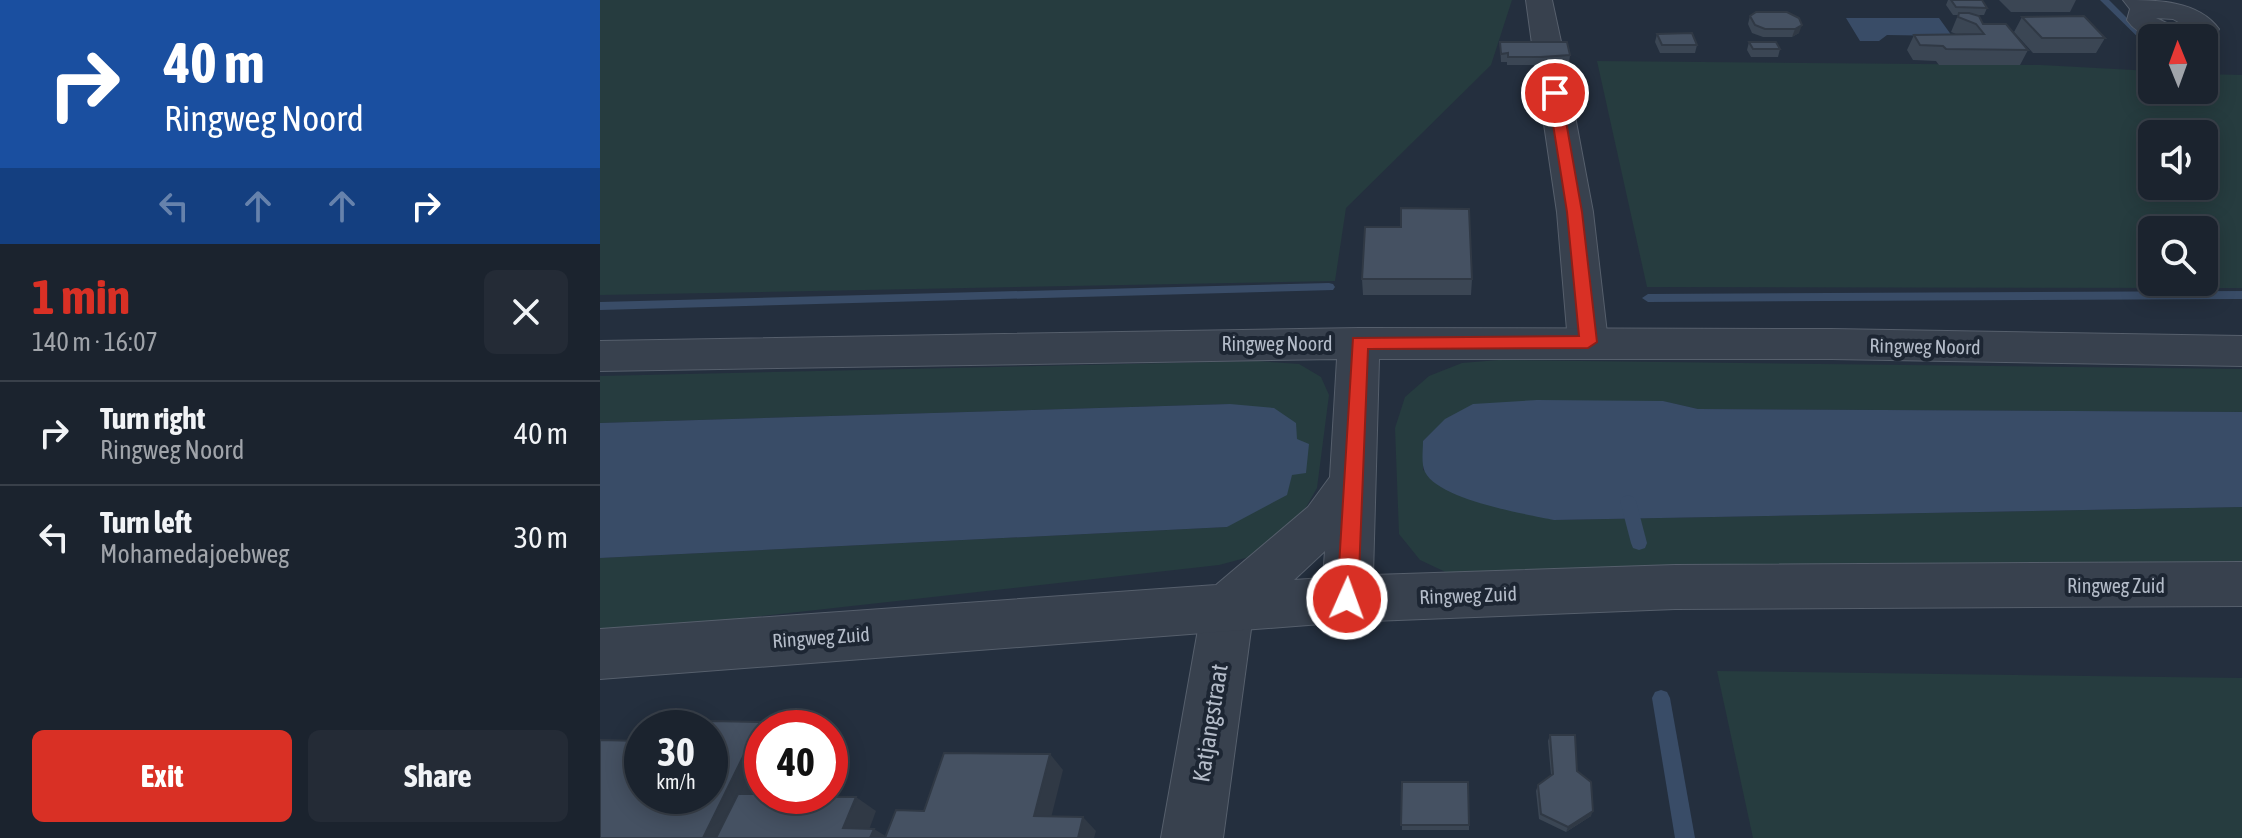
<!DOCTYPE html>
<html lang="en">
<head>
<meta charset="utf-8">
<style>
  body { margin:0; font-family:"Asap Condensed",sans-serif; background:#242b36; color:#f1f3f6; height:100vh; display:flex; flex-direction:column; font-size:30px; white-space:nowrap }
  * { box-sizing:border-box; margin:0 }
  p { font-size:26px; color:#a0a4aa }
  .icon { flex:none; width:44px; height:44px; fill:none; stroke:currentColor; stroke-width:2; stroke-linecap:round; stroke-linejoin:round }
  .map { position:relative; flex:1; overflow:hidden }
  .drawer { display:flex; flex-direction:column; background:#1b232e; width:600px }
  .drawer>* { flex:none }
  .banner { background:#1a4fa0; color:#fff; overflow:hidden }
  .needle { width:52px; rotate:359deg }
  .tools { position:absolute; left:1538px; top:24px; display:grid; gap:16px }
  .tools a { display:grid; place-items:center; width:80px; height:80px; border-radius:12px; background:#1b232e; box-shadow:0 4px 20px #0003,0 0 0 2px #39404a; font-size:40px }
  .speed { position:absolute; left:24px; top:710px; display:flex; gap:16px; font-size:40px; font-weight:700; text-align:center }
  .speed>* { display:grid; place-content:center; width:104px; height:104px; border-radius:50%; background:#1b232e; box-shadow:0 4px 20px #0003,0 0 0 2px #39404a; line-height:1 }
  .speed small { font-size:20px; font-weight:400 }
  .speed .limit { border:12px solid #d22; background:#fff; color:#111 }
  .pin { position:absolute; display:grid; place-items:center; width:68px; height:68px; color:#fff; margin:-34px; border:4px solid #fff; border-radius:50%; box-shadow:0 2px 8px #0007 }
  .me { position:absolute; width:88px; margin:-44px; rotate:2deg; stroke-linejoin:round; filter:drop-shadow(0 0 6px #0008) }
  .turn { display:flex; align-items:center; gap:28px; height:168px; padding:0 32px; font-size:36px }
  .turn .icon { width:104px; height:104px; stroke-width:2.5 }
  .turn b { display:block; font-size:56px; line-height:68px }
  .lanes { display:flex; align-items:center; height:76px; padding:0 32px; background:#0003; justify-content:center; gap:40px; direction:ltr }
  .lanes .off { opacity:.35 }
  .round { display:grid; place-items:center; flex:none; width:84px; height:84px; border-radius:12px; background:#242b36 }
  .headline { display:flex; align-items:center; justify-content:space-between; height:136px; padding:0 32px }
  h1 { font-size:48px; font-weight:700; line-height:60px; color:#d93025 }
  .action { display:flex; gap:16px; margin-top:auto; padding:16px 32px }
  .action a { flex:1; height:92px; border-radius:12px; background:#d93025; color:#fff; font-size:32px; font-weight:700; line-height:92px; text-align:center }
  .action a+a { background:#242b36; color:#f1f3f6 }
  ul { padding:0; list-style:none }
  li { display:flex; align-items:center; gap:24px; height:104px; padding:0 32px; border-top:2px solid #39404a }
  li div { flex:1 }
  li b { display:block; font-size:30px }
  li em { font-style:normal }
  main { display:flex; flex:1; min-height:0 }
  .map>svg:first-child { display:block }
  .green { fill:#263c3f; fill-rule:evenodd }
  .water { fill:#394c67 }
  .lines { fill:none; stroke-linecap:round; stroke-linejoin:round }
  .stream { fill:#394c67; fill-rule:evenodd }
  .minor-casing { stroke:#565f6c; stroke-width:2 }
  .tertiary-casing { stroke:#565f6c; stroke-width:2 }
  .minor { fill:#38414e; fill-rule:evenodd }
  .tertiary { fill:#38414e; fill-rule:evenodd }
  .wall { fill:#3b4654 }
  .shaded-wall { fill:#303945 }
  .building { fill:#455162; stroke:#303945; stroke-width:2 }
  .route { fill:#d93025; stroke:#8d1f18; stroke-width:2 }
  .labels { text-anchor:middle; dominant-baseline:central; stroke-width:8; stroke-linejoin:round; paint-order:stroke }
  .street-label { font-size:20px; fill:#b4bcc9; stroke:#1d2633 }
  .near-street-label { font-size:24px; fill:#b4bcc9; stroke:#1d2633 }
</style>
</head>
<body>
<main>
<section class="drawer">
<div class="banner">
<div class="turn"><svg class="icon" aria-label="right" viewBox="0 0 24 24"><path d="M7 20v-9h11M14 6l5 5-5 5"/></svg><div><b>40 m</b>Ringweg Noord</div></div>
<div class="lanes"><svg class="icon off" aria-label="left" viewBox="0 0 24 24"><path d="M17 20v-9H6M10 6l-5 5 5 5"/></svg><svg class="icon off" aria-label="ahead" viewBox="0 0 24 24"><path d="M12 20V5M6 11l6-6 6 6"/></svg><svg class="icon off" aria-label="ahead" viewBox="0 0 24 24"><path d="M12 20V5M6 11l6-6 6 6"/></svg><svg class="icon" aria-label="right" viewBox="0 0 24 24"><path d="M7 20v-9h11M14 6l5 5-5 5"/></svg></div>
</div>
<div class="headline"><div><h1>1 min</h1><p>140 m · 16:07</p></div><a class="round"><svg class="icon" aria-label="close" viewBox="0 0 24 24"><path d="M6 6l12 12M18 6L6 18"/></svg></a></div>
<ul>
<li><svg class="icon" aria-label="right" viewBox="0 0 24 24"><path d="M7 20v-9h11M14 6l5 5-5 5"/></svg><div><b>Turn right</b><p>Ringweg Noord</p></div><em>40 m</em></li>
<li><svg class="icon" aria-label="left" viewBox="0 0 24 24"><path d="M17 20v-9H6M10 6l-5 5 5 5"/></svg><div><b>Turn left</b><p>Mohamedajoebweg</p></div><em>30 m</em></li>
</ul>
<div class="action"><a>Exit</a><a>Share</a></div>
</section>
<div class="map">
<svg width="1642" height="838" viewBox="0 0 1642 838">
  <rect width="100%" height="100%" fill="#242f3e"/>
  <!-- green -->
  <g class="green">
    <path d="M0,0H912L891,65L746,208L735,281L0,295Z"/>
    <path d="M997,61L1441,65L1552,71V90H1604V74L1642,75V288L1047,287ZM1552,134H1604V186H1552ZM1552,230H1604V282H1552Z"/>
    <path d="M898,360L1642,369V412L1098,409L1062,401L846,419L823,441V470L954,520L1642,507V566L854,576L820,560L799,534L795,428L805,397L829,376L862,363Z"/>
    <path d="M658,361L699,364L721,377L729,395L717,488L697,523L664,553L619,565L0,634V558L627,527L697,439L630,404L0,423V376Z"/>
    <path d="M1117,671L1642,678V838H1153Z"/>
  </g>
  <!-- water -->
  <g class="water">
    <path d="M1246,18H1339L1352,36L1287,35L1279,41H1260Z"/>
    <path d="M937,400L1063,401L1098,409L1642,412V507L954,520C926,514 839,500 825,472C821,464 823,450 823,441L845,419L873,404Z"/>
    <path d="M630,404L674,408L696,423L697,439L709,444L706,473L692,475L687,495L627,527L0,558V423Z"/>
  </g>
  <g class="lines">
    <!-- stream -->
    <g class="stream">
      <path d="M1500,0H1509L1552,43V51Z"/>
      <path d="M729,283L733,284L735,287L733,290L0,310V302Z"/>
      <path d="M1642,291V299L1048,302L1042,298L1048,294Z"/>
      <path d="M1028,495L1033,497L1036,501L1047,543L1045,548L1039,550L1033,548L1031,543L1020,501L1023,497Z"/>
      <path d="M1061,690L1067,692L1070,698L1095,838H1075L1052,698L1055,692Z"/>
    </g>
    <defs>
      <g id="minor">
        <path d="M926,0H952L963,51L959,56L965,63L993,212L1008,342L1002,352L988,357L974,352L968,342L957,212L935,63L939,57L933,51Z"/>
        <path d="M1523,0C1556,0 1598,0 1619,29L1613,40L1604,42V38C1578,38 1544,45 1527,20L1530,9ZM1556,18L1573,19L1589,28L1573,26Z"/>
        <path d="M628,584L646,591L654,607L623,838H561L602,607L610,591Z"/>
      </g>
      <path id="tertiary" d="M759,328L1232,329L1642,336V366L1232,359H779L773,575L1075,565L1642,562V606L1075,609L747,622L0,679V629L616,585L708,507L730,477L737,359L0,371V341ZM725,551L723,578L694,580Z"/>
    </defs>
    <!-- minor casing -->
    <use href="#minor" class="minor-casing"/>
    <!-- tertiary casing -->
    <use href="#tertiary" class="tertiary-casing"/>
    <!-- minor -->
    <use href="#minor" class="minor"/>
    <!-- tertiary -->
    <use href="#tertiary" class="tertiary"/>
  </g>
  <!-- wall -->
  <g class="wall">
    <path d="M1348,0H1382L1387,8L1384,15H1378L1383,24L1428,50L1420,65H1339L1336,61L1313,60L1307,50L1314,35L1356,34L1351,32L1358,15H1353L1346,5Z"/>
    <path d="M1399,0H1476L1470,12H1411Z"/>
    <path d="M1187,12L1199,33L1192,37H1163L1152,33L1148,24L1150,16Z"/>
    <path d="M1422,17L1505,38L1496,53H1433L1414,32Z"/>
    <path d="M1057,34L1097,45L1095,53H1060L1055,42Z"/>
    <path d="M900,42L970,55L969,63L940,65H907V62H901Z"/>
    <path d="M1149,42L1180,49L1178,57H1151L1147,50Z"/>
    <path d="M762,279H872L871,295H763Z"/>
    <path d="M950,735L977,771L991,816L966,832L939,819L936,791L938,785L951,775L948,741Z"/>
    <path d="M802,782L869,825V830H802Z"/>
  </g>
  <!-- shaded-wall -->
  <g class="shaded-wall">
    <path d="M1202,25L1199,33L1192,37L1195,29Z"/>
    <path d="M160,722L169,728H162V783L136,838H103Z"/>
    <path d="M450,754L463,770L448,830L434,816Z"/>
    <path d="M256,797L276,811L266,838L243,828Z"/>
    <path d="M993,811L991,816L966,832L968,827Z"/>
    <path d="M483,817L496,831L494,838H478Z"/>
    <path d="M274,829L289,838H270Z"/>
  </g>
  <!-- building -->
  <g class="building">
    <path d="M1351,0H1382L1387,8L1356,7Z"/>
    <path d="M1156,12H1187L1199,18L1202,25L1195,29H1165L1155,25L1150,16Z"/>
    <path d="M1359,13H1369L1379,16L1383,24H1406L1428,50L1346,49L1343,46L1320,45L1314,35L1384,34L1376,24L1358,17Z"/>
    <path d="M1484,16L1505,38H1442L1422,17Z"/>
    <path d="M1092,33L1097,45H1062L1057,34Z"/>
    <path d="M900,42H967L970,55L941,57H908V53L901,54Z"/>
    <path d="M1149,42H1176L1180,49H1153Z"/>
    <path d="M801,208L869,209L872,279H762L765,227H801Z"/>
    <path d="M111,721L160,722L103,838H0V740L42,741V796H110V728H107Z"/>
    <path d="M950,735H975L977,771L991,782L993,811L968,827L941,814L938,785L953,774Z"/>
    <path d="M344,753L450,754L434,816L483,817L478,838H285L296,810L324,811Z"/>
    <path d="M802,782H868L869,825H801Z"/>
    <path d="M138,794H162V796L256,797L243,828L274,829L270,838H116Z"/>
  </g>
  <!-- route -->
  <path class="route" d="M955,89L961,93L982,212L997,342L988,348L768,349L758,599L755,606H740L737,599L753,338L979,336L967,212L948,93Z"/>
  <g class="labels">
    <!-- street labels -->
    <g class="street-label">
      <text x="677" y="343">Ringweg Noord</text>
      <text transform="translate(1325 346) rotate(1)">Ringweg Noord</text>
      <text x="1516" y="585">Ringweg Zuid</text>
      <text transform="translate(868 595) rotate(-2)">Ringweg Zuid</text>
      <text transform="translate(221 637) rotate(-4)">Ringweg Zuid</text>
    </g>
    <!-- near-street labels -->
    <g class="near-street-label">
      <text transform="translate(610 723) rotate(-81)">Katjangstraat</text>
    </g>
  </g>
</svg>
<div class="tools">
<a><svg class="needle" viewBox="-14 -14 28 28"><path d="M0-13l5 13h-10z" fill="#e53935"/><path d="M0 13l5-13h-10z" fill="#a0a4aa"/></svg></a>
<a><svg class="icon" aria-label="sound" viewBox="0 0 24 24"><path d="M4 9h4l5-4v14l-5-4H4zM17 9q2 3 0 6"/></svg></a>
<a><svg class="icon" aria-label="search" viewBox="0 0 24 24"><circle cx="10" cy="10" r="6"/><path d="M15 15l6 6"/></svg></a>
</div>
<div class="speed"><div>30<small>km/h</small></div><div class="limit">40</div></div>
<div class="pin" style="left:955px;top:93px;background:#d93025"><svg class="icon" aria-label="arrive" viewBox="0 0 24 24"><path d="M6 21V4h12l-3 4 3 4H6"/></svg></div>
<svg class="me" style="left:747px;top:599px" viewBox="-20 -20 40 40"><circle r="17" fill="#d93025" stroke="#fff" stroke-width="3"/><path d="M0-11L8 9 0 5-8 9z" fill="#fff"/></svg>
</div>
</main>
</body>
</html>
